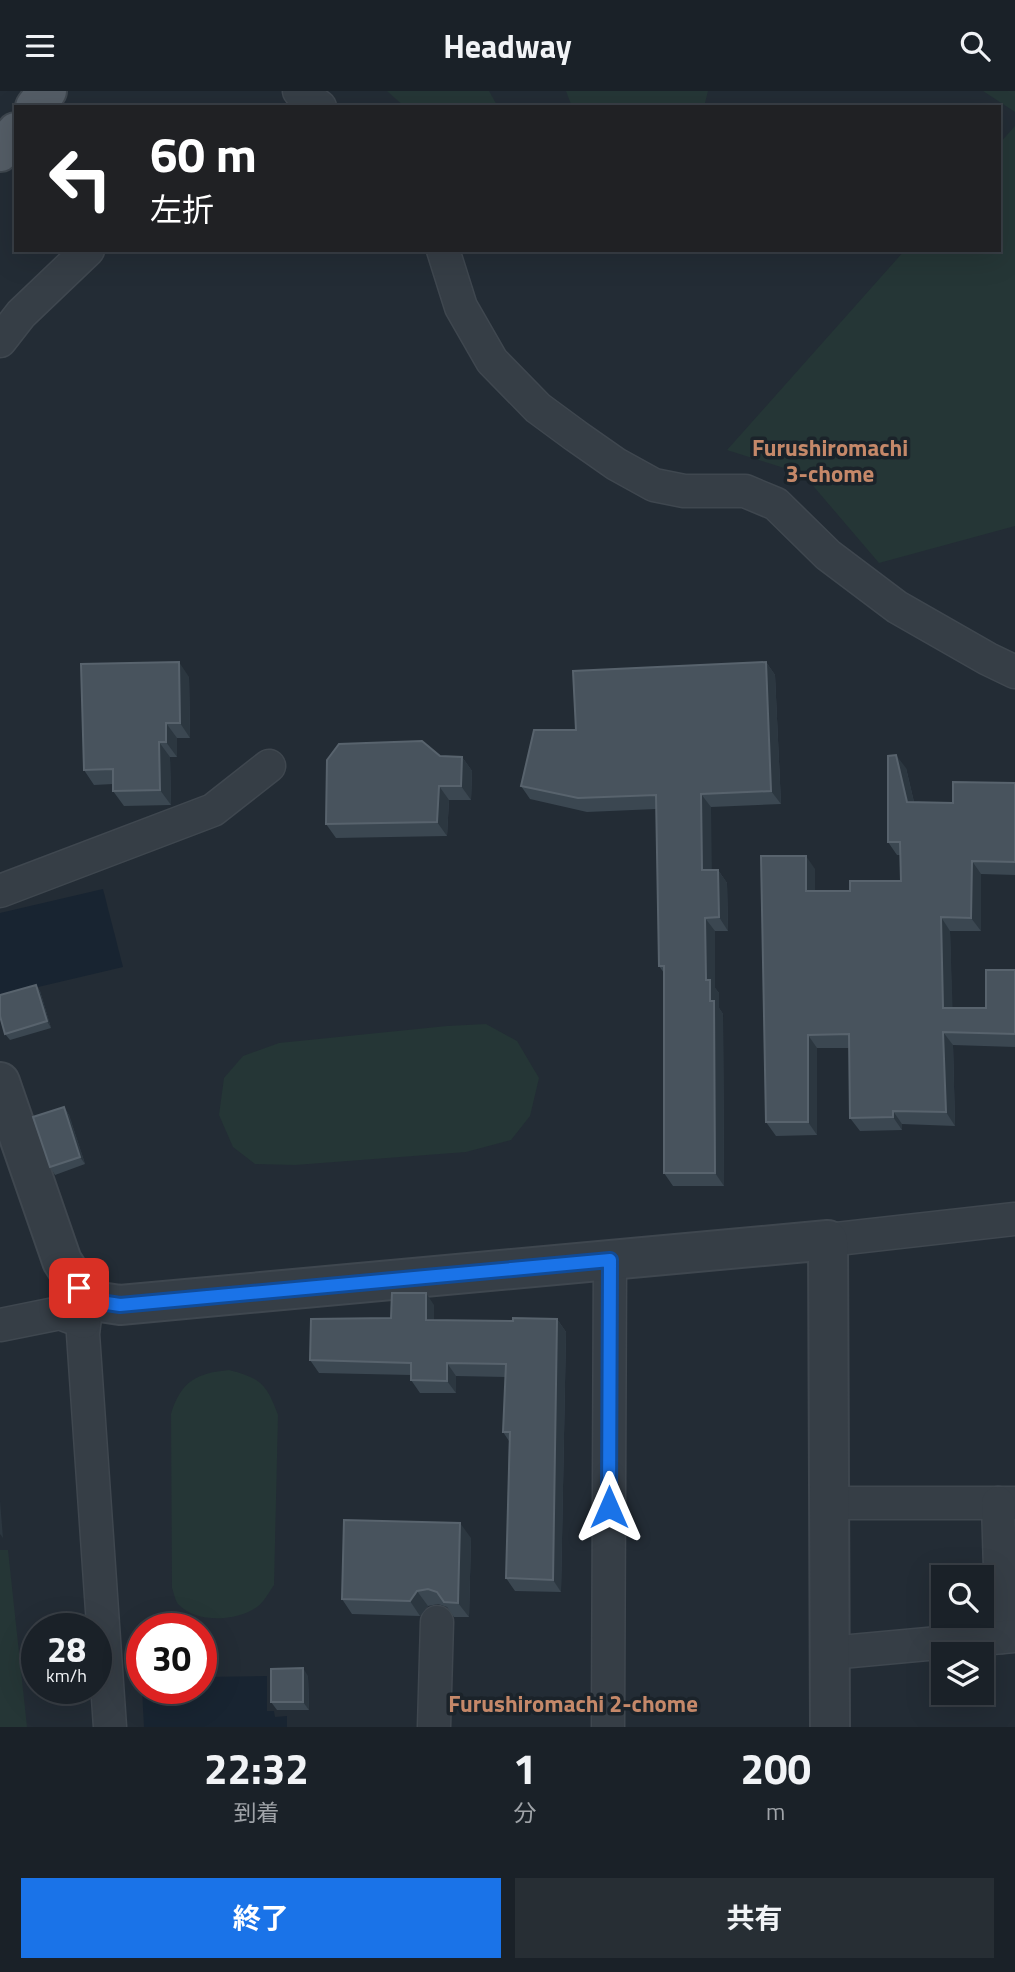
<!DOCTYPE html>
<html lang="ja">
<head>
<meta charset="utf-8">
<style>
  body { margin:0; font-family:"Titillium Web","Noto Sans JP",sans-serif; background:#272e34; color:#f1f3f6; height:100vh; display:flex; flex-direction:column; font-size:26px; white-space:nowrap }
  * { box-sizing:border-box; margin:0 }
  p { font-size:23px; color:#9fa3a8 }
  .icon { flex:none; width:38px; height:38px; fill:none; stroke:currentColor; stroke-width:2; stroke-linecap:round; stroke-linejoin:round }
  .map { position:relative; height:1636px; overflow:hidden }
  .side { display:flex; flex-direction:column; background:#1a2128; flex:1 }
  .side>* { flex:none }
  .guide { position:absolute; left:14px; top:14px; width:987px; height:147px; border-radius:0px; box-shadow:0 7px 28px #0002,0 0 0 2px #383e45; background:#202124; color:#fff; overflow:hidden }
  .tools { position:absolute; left:931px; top:1474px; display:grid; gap:14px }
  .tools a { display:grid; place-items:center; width:63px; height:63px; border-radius:0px; background:#1a2128; box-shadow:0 7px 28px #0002,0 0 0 2px #383e45; font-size:35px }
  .speed { position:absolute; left:21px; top:1522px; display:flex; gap:14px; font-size:35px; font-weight:700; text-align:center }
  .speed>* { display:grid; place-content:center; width:91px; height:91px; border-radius:50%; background:#1a2128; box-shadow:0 7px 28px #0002,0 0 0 2px #383e45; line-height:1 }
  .speed small { font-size:18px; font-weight:400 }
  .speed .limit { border:10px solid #d22; background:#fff; color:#111 }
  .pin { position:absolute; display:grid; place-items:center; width:60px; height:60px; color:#fff; margin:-30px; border-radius:14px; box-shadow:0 4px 10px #0006 }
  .me { position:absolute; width:77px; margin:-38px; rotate:0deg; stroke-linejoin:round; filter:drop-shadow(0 0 5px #0008) }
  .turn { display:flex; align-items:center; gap:24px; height:147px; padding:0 21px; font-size:32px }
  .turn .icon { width:91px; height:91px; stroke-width:2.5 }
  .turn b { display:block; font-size:49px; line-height:60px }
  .eta { display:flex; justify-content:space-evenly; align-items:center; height:119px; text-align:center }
  .eta b { font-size:42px; font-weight:700; line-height:49px }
  .action { display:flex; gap:14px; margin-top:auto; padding:14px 21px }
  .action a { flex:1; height:80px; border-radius:0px; background:#1a73e8; color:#fff; font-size:28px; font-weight:700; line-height:80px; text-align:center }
  .action a+a { background:#272e34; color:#f1f3f6 }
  header { display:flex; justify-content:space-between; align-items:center; height:91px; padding:0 21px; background:#1a2128; font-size:32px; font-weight:700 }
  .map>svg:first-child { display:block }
  .green { fill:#253636 }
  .water { fill:#182431 }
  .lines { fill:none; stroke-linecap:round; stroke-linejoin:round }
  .minor-casing { stroke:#3f474f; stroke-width:35 }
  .tertiary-casing { stroke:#3f474f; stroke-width:42 }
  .primary-casing { stroke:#3f474f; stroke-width:42 }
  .minor { stroke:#363e46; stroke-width:32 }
  .tertiary { stroke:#363e46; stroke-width:38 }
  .primary { stroke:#545d66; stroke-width:38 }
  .wall { fill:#3b4751 }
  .shaded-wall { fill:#2c3740 }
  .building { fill:#48535d; stroke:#58636d; stroke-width:2 }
  .route-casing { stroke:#114b97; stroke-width:18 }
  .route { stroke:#1a73e8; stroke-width:12 }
  .labels { text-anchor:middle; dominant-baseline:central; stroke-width:7; stroke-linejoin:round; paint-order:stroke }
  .neighbourhood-label { font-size:23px; font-weight:bold; fill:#c58869; stroke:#1b232a }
</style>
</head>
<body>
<header><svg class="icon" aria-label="menu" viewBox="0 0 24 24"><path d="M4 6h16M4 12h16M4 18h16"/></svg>Headway<svg class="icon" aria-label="search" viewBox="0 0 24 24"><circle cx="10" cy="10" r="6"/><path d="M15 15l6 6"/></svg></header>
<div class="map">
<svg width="1015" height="1636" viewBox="0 0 1015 1636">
  <rect width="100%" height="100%" fill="#232c35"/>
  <!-- green -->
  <g class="green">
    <path d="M387,0H489L498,16H405Z"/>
    <path d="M566,0H708L704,16H572Z"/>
    <path d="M983,0H1015V21Z"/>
    <path d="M1015,35V435L879,472L803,383L727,359L905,159H999V53Z"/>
    <path d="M486,933L517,950L539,987L530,1025L511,1049L466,1061L295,1074L255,1073L233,1056L219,1024L224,987L243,965L279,952L447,935Z"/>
    <path d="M229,1279C261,1287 267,1294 278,1324L274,1494C269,1501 264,1511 257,1516C237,1530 197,1533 178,1513C175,1509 174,1502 172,1497L171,1323C181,1290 197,1282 229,1279Z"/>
    <path d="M0,1459H8L27,1636H0Z"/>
  </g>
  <!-- water -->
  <g class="water">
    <path d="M103,798L123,876L0,905V822Z"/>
    <path d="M267,1585V1620H274L275,1626L287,1625V1636H144L142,1598H201V1586Z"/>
  </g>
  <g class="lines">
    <defs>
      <g id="minor">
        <path d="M299,0L320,16"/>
        <path d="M443,159L461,216L492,270L538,317L576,345L616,373L654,394L684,400H745L776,413L828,464L897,516L988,568L1015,581"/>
        <path d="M0,250L21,223L88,159"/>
        <path d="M0,800L213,719L269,675"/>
        <path d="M828,1149L1015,1128"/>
        <path d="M87,1209L83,1243L110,1636"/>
        <path d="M0,1234L60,1222L84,1231"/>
        <path d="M830,1412H1015"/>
        <path d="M998,1412L1002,1546"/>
        <path d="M830,1562L1015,1545"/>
        <path d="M434,1636L437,1531"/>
        <path d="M608,1636L610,1169"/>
      </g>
      <path id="tertiary" d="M0,991L62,1170L87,1209L120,1214L828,1149L830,1636"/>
      <g id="primary">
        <path d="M35,16L47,0"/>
        <path d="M0,61L16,41"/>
      </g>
    </defs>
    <!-- minor casing -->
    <use href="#minor" class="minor-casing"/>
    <!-- tertiary casing -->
    <use href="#tertiary" class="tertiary-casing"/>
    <!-- primary casing -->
    <use href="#primary" class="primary-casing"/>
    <!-- minor -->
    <use href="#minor" class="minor"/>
    <!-- tertiary -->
    <use href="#tertiary" class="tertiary"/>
    <!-- primary -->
    <use href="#primary" class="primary"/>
  </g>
  <!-- wall -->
  <g class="wall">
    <path d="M766,571L775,584L781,713L711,716V779H718L727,792L728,840H715V897L719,902V917L723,923L724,1095H673L664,1082V882L659,875L656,718L587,721L530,708L521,695L576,639Z"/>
    <path d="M189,586L190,647H177V666H170L171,714L124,715L113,700V693L94,694L84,679Z"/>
    <path d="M440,665L462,666L472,680L471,709H449L447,745L336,747L326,733Z"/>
    <path d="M906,677L914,711L953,712L1015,692V784L981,783V840H950L952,917H986L1015,879V956L953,954L955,1035L902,1033V1039L860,1040L850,1027L849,957H817V1044L776,1045L766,1031L815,778V800H850L901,790L900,764H897L888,751Z"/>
    <path d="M36,894L40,900L51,937L10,949L5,943Z"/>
    <path d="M64,1016L69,1024L85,1073L55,1084L50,1076Z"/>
    <path d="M434,1214V1229L513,1230L557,1228L566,1241L561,1501L515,1500L506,1487L509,1350L503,1341L506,1286L456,1285V1302H420L411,1289V1284L319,1282L310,1269L391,1227Z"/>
    <path d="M471,1447L469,1526H454L447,1516L438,1513L428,1515L420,1525L352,1523L342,1508Z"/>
    <path d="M308,1585L309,1619H277L271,1611Z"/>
  </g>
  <!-- shaded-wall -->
  <g class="shaded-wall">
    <path d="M179,571L189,586L190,647L180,632Z"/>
    <path d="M766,571L775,584L781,713L771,700Z"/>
    <path d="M166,632L177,647V666L166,651Z"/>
    <path d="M159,651L170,666L171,714L160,699Z"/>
    <path d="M896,664L906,677L917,724L907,711Z"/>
    <path d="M462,666L472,680L471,709L461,695Z"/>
    <path d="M439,695L449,709L447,745L437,731Z"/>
    <path d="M701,703L711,716L712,792L702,779Z"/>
    <path d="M806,765L815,778V813L806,800Z"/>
    <path d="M972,770L981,783V840L971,827Z"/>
    <path d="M718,779L727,792L728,840L719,826Z"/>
    <path d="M941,826L950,840L953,930L943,917Z"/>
    <path d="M705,827L715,840V897L719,902V917L723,923L724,1095L715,1082L710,910L706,889Z"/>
    <path d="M36,894L40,900L51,937L47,930Z"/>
    <path d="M943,941L953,954L955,1035L946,1021Z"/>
    <path d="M808,944L817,957V1044L808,1031Z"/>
    <path d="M64,1016L69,1024L85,1073L80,1066Z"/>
    <path d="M893,1020L902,1033V1039L893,1026Z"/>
    <path d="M426,1202L434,1214V1241L426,1229Z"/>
    <path d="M557,1228L566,1241L561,1501L553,1489Z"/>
    <path d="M447,1272L456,1285V1302L447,1290Z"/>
    <path d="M0,1410L3,1447L0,1443Z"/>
    <path d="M460,1432L471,1447L469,1526L458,1512Z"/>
    <path d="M417,1500L428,1515L420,1525L410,1510Z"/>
    <path d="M303,1577L308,1585L309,1619L303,1611Z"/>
  </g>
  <!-- building -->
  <g class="building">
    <path d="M179,571L180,632H166V651H159L160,699L113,700V678L84,679L81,573Z"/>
    <path d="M766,571L771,700L701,703L702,779H718L719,826L705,827L706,889H710V910H714L715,1082H664V875H659L656,704L578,707L521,695L534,639H576L573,580Z"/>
    <path d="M422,650L440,665L462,666L461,695H439L437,731L326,733L327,669L339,653Z"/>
    <path d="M896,664L907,711L953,712V691L1015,692V771L972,770L971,827L941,826L943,917H986V879H1015V943L943,941L946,1021L893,1020V1026L850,1027L849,943L808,944V1031H766L761,765H806V800H850V790H901L900,751H888V665Z"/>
    <path d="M36,894L47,930L5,943L0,925V904Z"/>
    <path d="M64,1016L80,1066L50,1076L33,1026Z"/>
    <path d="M392,1202H426V1229L513,1230V1227L557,1228L553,1489L506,1487L510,1341H503L506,1273L447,1272V1290L411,1289V1272L310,1269L311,1228L391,1227Z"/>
    <path d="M344,1429L460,1432L458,1512L444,1511L437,1501L428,1498L417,1500L410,1510L342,1508Z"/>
    <path d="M303,1577V1611H271V1578Z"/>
  </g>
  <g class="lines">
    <defs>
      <path id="route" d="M79,1197L87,1209L120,1214L610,1169L609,1416"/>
    </defs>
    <!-- route casing -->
    <use href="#route" class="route-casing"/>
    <!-- route -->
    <use href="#route" class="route"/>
  </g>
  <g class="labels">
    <!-- neighbourhood labels -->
    <g class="neighbourhood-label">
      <text x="830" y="356">Furushiromachi<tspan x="830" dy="26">3-chome</tspan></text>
      <text x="573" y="1612">Furushiromachi 2-chome</text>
    </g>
  </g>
</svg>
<div class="tools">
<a><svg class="icon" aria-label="search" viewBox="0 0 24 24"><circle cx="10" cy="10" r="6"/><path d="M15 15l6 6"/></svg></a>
<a><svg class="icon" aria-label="layers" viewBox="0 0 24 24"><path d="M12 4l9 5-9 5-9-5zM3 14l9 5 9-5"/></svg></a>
</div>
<div class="speed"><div>28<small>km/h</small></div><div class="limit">30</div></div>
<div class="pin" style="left:79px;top:1197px;background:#d93025"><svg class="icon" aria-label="arrive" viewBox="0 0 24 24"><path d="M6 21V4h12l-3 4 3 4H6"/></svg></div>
<svg class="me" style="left:609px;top:1416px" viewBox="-20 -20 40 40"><path d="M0-17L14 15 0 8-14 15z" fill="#1a73e8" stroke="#fff" stroke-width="4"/></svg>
<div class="guide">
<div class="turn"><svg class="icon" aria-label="left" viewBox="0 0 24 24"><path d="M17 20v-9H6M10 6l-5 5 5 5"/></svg><div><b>60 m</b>左折</div></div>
</div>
</div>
<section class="side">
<div class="eta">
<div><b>22:32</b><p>到着</p></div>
<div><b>1</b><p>分</p></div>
<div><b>200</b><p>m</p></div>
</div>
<div class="action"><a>終了</a><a>共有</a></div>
</section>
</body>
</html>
